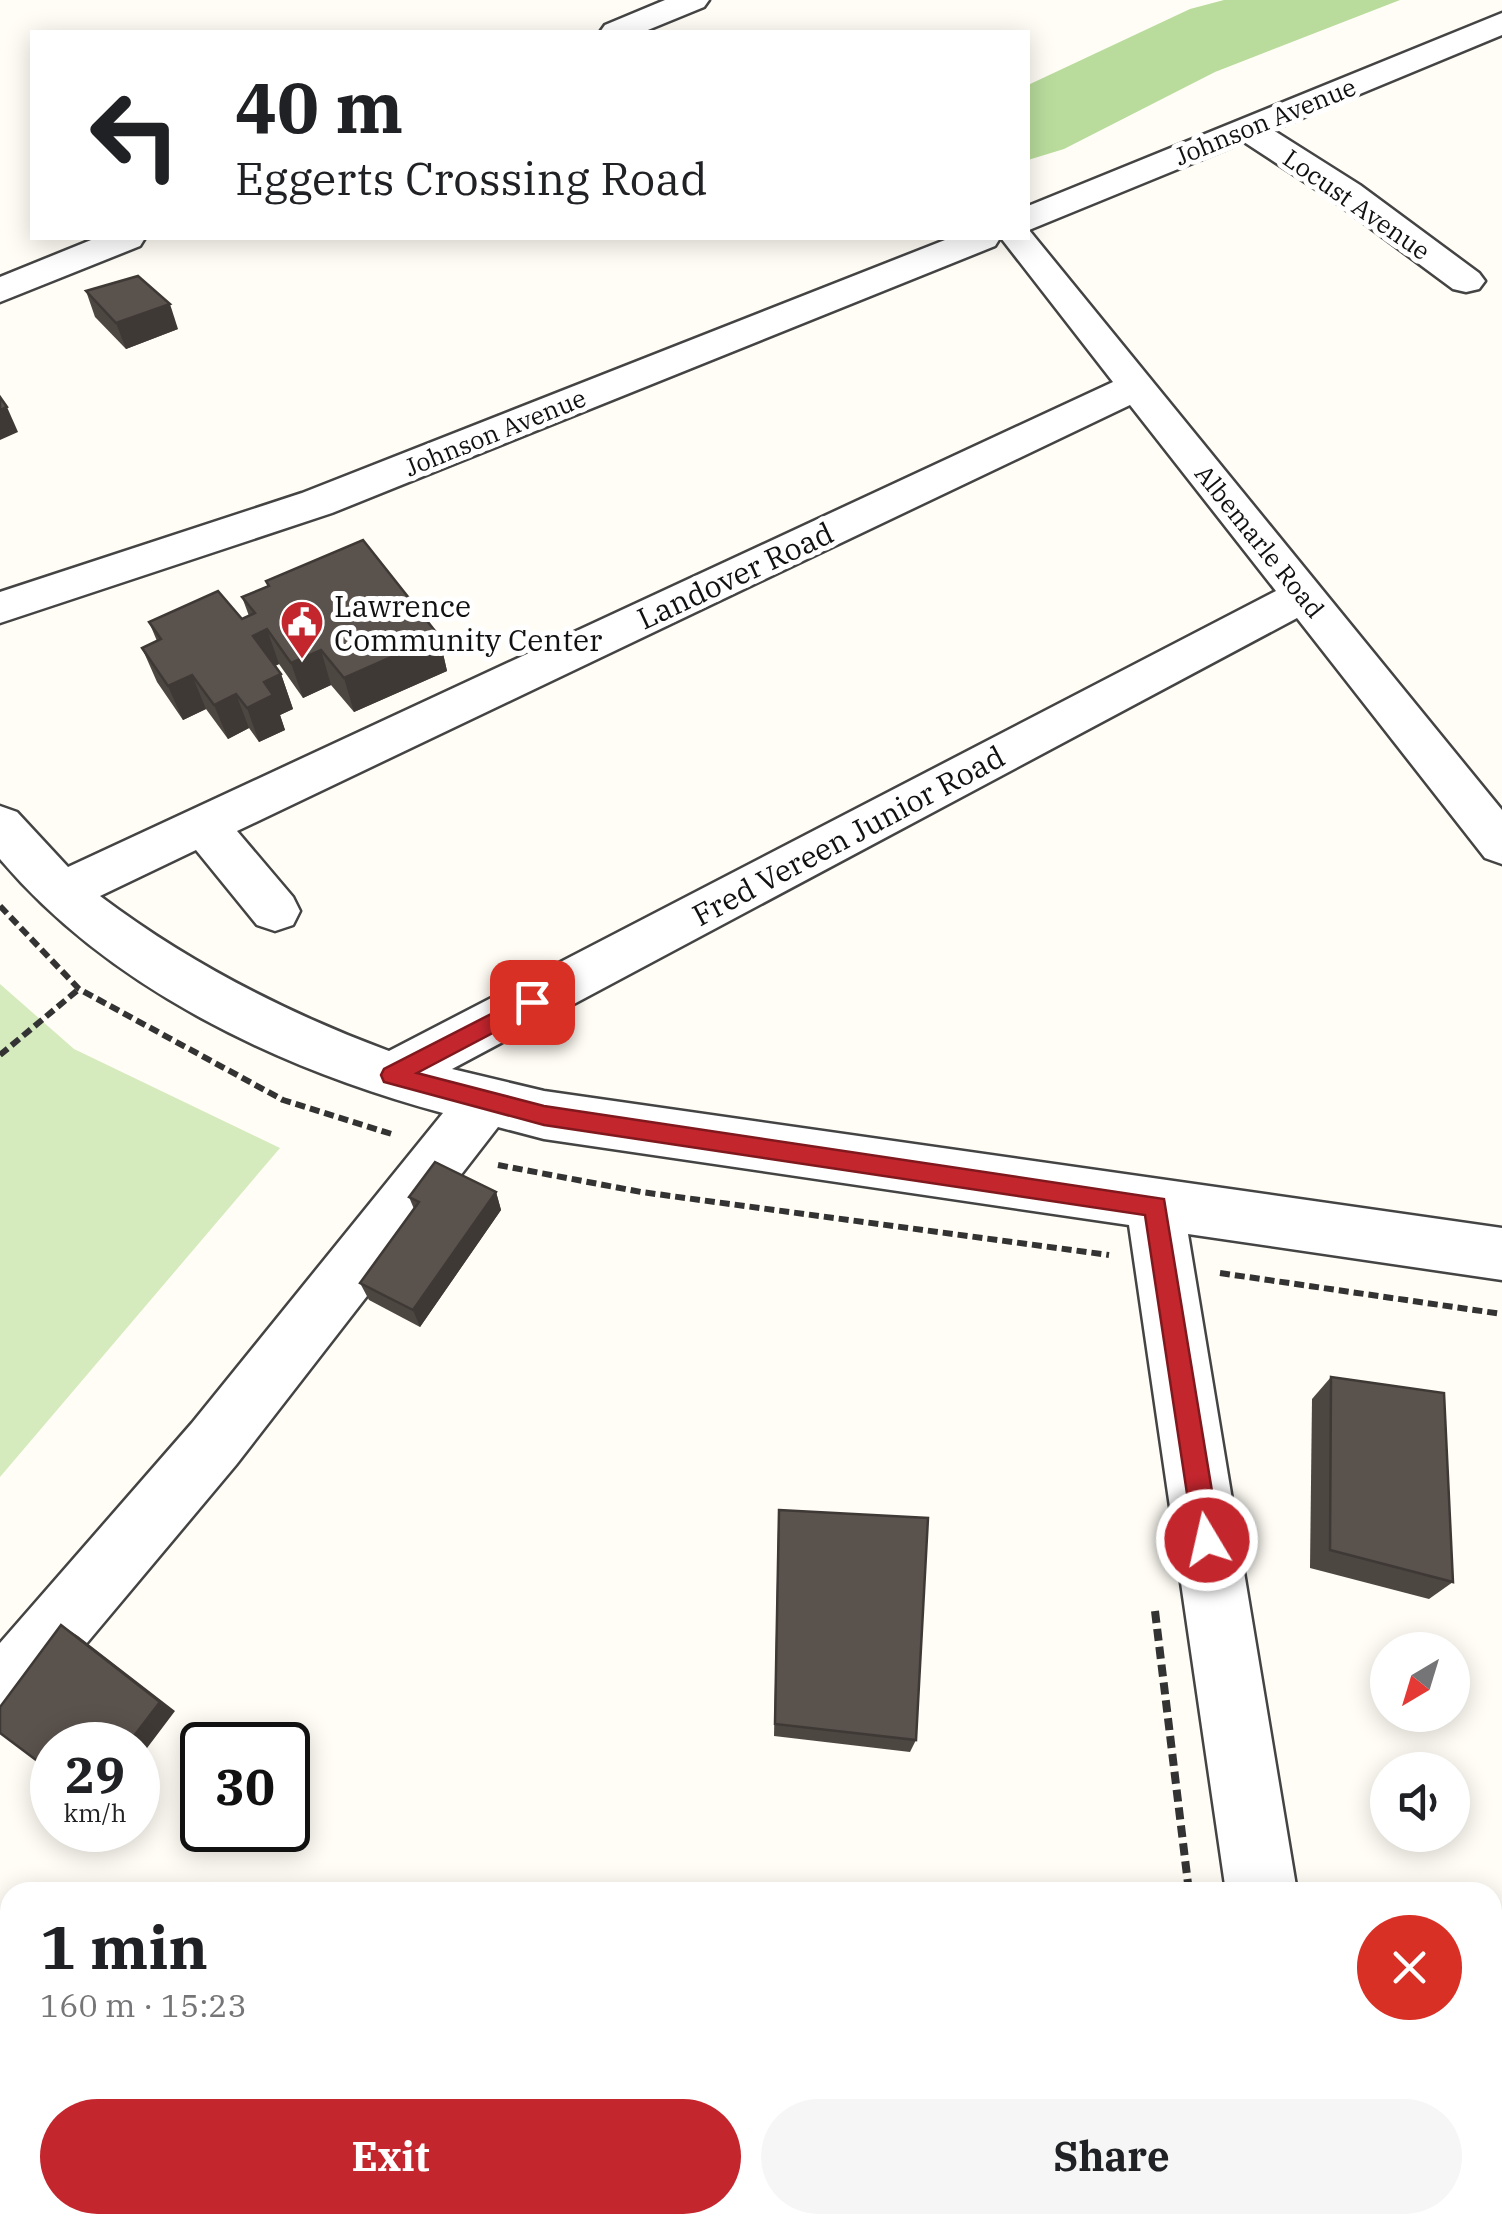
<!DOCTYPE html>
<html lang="en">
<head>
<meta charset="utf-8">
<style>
  body { margin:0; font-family:"IBM Plex Serif",serif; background:#f6f6f6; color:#202124; height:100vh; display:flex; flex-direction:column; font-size:38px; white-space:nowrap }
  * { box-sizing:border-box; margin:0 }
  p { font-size:32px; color:#757577 }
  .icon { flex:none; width:55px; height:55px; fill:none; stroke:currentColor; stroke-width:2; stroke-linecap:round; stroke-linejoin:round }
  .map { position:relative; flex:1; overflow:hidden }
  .side { position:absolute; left:0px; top:1882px; width:1502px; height:352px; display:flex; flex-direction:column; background:#fff; border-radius:30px 30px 0 0; box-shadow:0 5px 25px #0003 }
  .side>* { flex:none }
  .top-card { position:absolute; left:30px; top:30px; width:1000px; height:210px; border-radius:0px; box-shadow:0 5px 25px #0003; background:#fff; color:#202124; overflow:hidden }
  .needle { width:65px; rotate:218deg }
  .buttons { position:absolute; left:1370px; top:1632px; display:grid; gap:20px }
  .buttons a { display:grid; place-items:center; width:100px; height:100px; border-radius:50%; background:#fff; box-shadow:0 5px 25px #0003; font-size:50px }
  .speed { position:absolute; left:30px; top:1722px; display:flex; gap:20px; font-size:50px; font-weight:700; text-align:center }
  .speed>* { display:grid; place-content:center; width:130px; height:130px; border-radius:50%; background:#fff; box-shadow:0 5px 25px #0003; line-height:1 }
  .speed small { font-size:25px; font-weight:400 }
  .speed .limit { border:5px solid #111; border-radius:15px; background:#fff; color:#111 }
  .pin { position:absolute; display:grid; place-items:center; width:85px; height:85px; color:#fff; margin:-42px; border-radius:20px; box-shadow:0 5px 15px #0006 }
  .me { position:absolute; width:110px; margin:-55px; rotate:351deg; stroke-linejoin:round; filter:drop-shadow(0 0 8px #0008) }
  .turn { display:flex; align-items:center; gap:35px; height:210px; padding:0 40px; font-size:45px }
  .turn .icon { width:130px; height:130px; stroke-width:2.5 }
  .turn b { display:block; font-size:70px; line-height:85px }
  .round { display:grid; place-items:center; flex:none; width:105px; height:105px; border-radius:52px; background:#f6f6f6 }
  .headline { display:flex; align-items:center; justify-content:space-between; height:170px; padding:0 40px }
  h1 { font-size:60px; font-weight:800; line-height:75px }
  .button { display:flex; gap:20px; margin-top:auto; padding:20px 40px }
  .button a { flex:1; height:115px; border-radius:60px; background:#c4262e; color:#fff; font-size:40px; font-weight:800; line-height:115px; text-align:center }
  .button a+a { background:#f6f6f6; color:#202124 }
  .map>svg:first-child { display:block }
  .green { fill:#d5ebbd }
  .forest { fill:#b9dc9c }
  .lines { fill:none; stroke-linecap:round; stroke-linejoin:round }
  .minor-casing { stroke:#444; stroke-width:5 }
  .path-far1 { stroke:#333; stroke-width:6; stroke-dasharray:10 5; stroke-linecap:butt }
  .path { stroke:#333; stroke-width:8; stroke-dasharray:12 6; stroke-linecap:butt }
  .minor { fill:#fff; fill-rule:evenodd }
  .wall { fill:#4d4742 }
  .shaded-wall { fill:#3f3936 }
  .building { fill:#5a524d; stroke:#3f3936; stroke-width:2.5 }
  .route { fill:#c4262e; stroke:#7f191e; stroke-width:2.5 }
  .labels { text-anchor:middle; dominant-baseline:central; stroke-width:10; stroke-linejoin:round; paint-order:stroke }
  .far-street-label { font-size:25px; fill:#111; stroke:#fff }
  .street-label { font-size:30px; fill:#111; stroke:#fff }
  .poi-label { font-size:30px; fill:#111; stroke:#fff; text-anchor:start }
</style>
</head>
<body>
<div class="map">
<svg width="1502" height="2233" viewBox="0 0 1502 2233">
  <rect width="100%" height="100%" fill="#fffdf5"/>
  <!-- green -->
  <path class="green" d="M0,984L74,1049L280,1148L0,1477Z"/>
  <!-- forest -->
  <g class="forest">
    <path d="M1224,0H1400L1215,72L1064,149L1028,160V85L1190,9Z"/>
    <path d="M82,2225H339L342,2233H77Z"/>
  </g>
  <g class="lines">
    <defs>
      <g id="minor">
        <path d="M665,0H709L704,7L643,32H600L605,25Z"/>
        <path d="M1502,13V35L1273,130L1360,185L1479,273L1485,281L1479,289L1466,292L1453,289L1334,201L1244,142L1029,230L1502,810V864L1485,858L1297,618L452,1069L544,1091L1502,1228V1280L1188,1234L1297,1892H1226L1129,1225L544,1139L498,1127L236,1465L24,1718L0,1727V1643L192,1423L443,1113C280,1069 110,989 0,859V806L17,812L68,867L1113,382L1001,238H1028V206ZM1130,405L1276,591L389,1051C284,1012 189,963 100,896L196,850L257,925L275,931L293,925L300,911L293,897L237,831Z"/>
        <path d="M96,238H145L140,246L0,302V277Z"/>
        <path d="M950,238H1000L995,246L332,513L0,623V592L302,493Z"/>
        <path d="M1276,2225H1354L1355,2233H1277Z"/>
      </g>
    </defs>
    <!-- minor casing -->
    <use href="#minor" class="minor-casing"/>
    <!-- path-far1 -->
    <g class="path-far1">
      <path d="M0,906L79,989L283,1100L395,1135"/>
      <path d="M0,1055L79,989"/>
      <path d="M498,1165L641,1192L1109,1255"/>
      <path d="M1220,1273L1502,1314"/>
    </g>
    <!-- path -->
    <g class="path">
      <path d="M1155,1611L1189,1892"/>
      <path d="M1233,2225L1234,2233"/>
    </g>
    <!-- minor -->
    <use href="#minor" class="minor"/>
  </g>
  <!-- wall -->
  <g class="wall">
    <path d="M86,291L178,329L126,349L95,317Z"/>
    <path d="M266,581L439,636L447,671L354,712L331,685L303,698L279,664L275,666L281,674L293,709L280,715L285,730L259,742L249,728L228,739L206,709L183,720L157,682L142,648L157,641L149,622L242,619L249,616L242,597L268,586Z"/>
    <path d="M496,1192L501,1210L420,1327L369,1300L360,1283L414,1209L409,1197Z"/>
    <path d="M1331,1377L1453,1582L1429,1599L1310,1568L1312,1399Z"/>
    <path d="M778,1529L916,1740L910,1752L774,1736Z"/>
  </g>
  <!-- shaded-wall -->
  <g class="shaded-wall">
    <path d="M170,304L178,329L126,349L116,323Z"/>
    <path d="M7,407L18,432L0,440V410Z"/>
    <path d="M267,629L279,664L265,671L253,636Z"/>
    <path d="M439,636L447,671L354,712L344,678Z"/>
    <path d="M321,650L331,685L303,698L291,663Z"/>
    <path d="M281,674L293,709L280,715L285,730L259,742L247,708L264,682Z"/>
    <path d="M192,675L206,709L183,720L168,686Z"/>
    <path d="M236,694L249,728L228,739L214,705Z"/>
    <path d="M496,1192L501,1210L420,1327L413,1310Z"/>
    <path d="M61,1625L78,1636L175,1711L138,1760V1745H127Z"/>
  </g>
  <!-- building -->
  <g class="building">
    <path d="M138,276L170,304L116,323L86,291Z"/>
    <path d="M0,397L7,407L0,410Z"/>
    <path d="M363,540L439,636L344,678L321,650L291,663L267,629L253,636L281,674L264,682L273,695L247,708L236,694L214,705L192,675L168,686L142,648L161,639L149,622L218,591L242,619L255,613L242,597L269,586L266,581Z"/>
    <path d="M435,1162L496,1192L413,1310L360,1283L419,1202L409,1197Z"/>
    <path d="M1331,1377L1444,1393L1453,1582L1330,1550Z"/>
    <path d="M779,1510L928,1518L916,1740L775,1724Z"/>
    <path d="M61,1625L160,1702L127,1745H52V1772L0,1733V1707Z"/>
  </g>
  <!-- route -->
  <path class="route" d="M532,993L540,995L543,1002L540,1008L417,1073L544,1106L1164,1199L1220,1540L1217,1549L1207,1553L1198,1549L1194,1540L1145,1215L544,1125L384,1082L381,1075L384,1069Z"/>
  <!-- icons -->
  <defs>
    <symbol id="civic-pin" viewBox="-11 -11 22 30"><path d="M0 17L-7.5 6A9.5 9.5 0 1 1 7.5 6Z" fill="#c4262e" stroke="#fff"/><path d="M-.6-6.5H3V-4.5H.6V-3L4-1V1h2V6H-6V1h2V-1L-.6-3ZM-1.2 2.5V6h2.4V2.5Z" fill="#fff"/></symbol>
  </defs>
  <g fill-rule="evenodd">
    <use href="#civic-pin" x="277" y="597" width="50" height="68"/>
  </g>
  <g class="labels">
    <!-- far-street labels -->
    <g class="far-street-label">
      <text transform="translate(1265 121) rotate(-22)">Johnson Avenue</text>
      <text transform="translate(1357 204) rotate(35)">Locust Avenue</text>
      <text transform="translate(495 432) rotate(-22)">Johnson Avenue</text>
      <text transform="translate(1260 541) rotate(51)">Albemarle Road</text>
    </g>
    <!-- street labels -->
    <g class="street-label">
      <text transform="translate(735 575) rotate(-25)">Landover Road</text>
      <text transform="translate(848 835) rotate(-28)">Fred Vereen Junior Road</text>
    </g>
    <!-- poi labels -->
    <g class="poi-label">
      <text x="334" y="605">Lawrence<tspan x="334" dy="34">Community Center</tspan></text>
    </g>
  </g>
</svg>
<div class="buttons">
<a><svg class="needle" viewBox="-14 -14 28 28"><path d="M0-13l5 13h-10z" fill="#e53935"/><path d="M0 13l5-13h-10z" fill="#757577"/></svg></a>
<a><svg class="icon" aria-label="sound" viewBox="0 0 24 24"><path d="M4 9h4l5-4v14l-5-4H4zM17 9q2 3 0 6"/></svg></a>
</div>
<div class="speed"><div>29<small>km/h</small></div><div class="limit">30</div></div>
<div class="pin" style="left:532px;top:1002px;background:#d93025"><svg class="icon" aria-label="arrive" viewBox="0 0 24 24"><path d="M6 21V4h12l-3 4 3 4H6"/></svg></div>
<svg class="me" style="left:1207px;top:1540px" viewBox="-20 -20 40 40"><circle r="17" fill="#c4262e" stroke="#fff" stroke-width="3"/><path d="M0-11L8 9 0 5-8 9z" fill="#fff"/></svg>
<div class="top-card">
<div class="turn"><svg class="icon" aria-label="left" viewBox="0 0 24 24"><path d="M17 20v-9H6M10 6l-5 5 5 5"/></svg><div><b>40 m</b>Eggerts Crossing Road</div></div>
</div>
<section class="side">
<div class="headline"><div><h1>1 min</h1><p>160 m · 15:23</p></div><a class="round" style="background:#d93025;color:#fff"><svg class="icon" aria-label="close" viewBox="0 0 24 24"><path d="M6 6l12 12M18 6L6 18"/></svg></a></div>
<div class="button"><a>Exit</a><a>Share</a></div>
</section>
</div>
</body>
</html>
